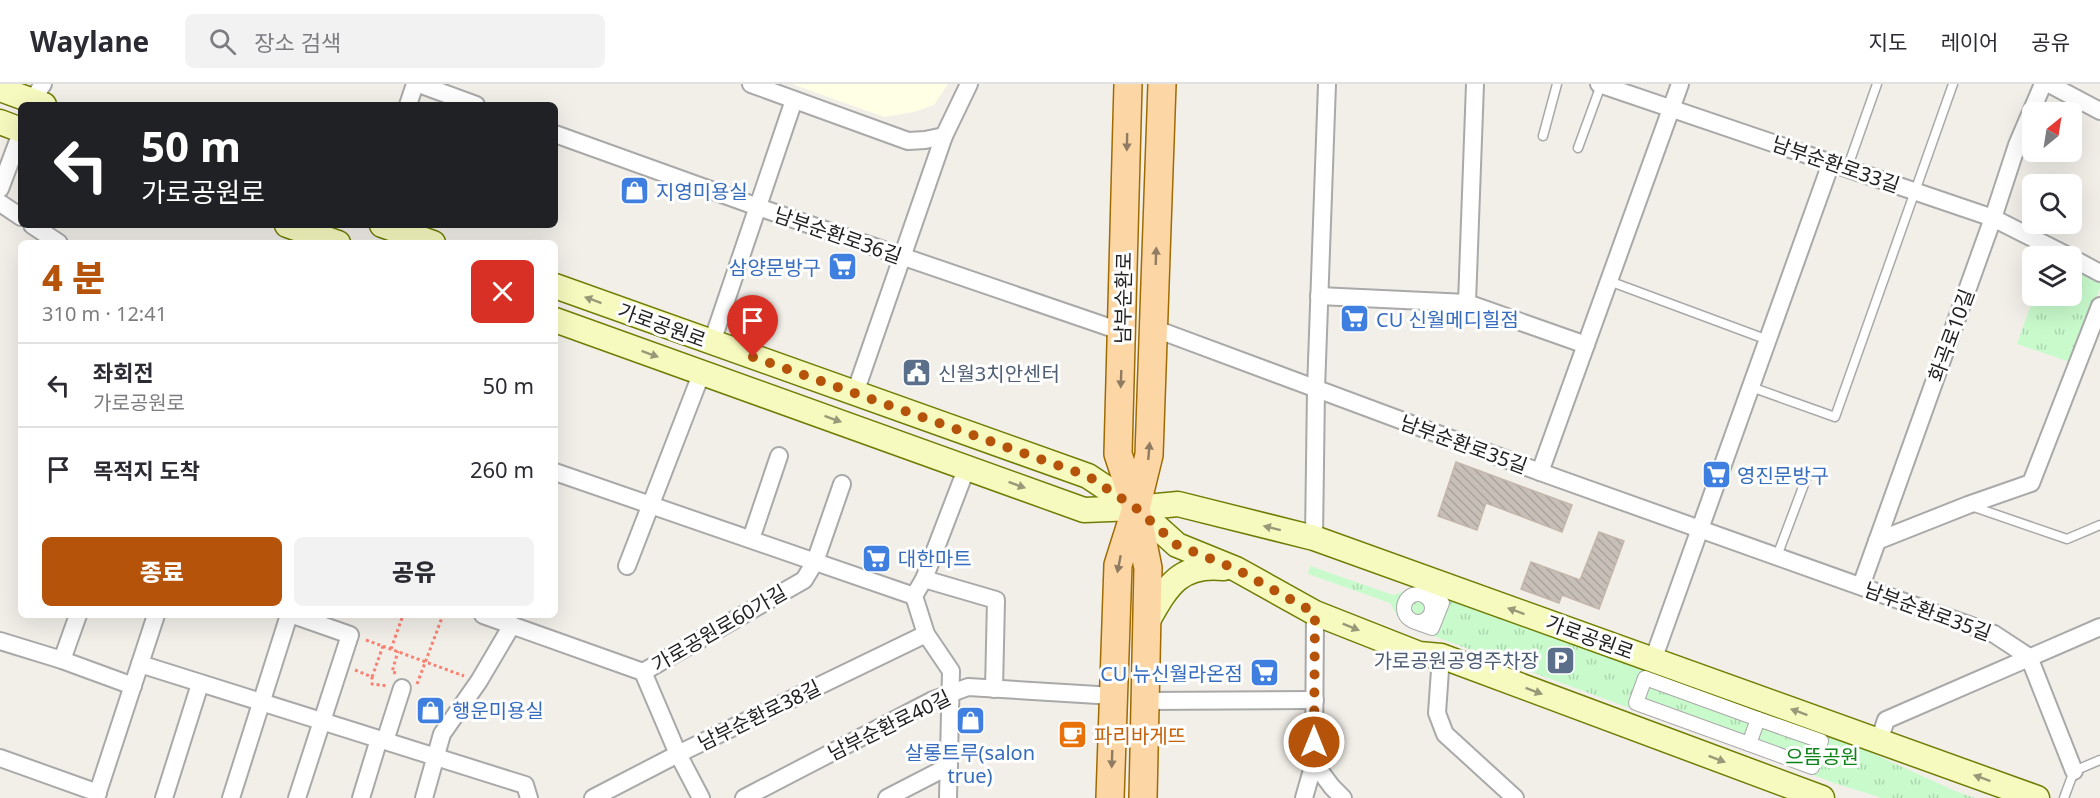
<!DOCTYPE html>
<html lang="ko">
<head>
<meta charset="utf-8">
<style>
  body { margin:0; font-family:"Noto Sans","Noto Sans KR",sans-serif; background:#f2f2f3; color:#2b2b33; height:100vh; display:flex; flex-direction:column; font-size:22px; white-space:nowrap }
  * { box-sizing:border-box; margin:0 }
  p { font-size:20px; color:#7c7c81 }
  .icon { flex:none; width:33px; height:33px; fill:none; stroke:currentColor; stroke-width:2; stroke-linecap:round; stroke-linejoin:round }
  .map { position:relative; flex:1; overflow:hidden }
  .details { position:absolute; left:18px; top:156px; width:540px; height:378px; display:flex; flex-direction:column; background:#fff; border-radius:9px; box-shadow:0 6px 24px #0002 }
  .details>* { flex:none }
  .top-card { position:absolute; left:18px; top:18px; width:540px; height:126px; border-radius:9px; box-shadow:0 6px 24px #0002; background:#202124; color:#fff; overflow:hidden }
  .needle { width:39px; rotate:30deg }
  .tools { position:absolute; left:2022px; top:18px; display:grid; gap:12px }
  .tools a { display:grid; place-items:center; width:60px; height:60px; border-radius:9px; background:#fff; box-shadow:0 6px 24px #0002; font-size:30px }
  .pin { position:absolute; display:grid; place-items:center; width:51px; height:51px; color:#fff; margin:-62px -26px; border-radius:50% 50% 50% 0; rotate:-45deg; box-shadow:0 0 6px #0007 }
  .pin .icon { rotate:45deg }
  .me { position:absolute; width:66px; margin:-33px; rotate:0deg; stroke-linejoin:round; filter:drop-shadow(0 0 4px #0008) }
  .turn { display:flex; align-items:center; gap:21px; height:126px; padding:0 24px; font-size:27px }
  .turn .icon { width:78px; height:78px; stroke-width:2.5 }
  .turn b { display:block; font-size:42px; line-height:51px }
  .round { display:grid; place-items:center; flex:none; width:63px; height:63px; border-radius:9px; background:#f2f2f3 }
  .overview { display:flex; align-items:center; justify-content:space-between; height:102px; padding:0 24px }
  h1 { font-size:36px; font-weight:800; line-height:45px; color:#b45309 }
  .action { display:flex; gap:12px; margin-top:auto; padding:12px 24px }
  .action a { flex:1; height:69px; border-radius:9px; background:#b45309; color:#fff; font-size:24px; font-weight:800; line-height:69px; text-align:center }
  .action a+a { background:#f2f2f3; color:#2b2b33 }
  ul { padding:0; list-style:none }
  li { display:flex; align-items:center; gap:18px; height:84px; padding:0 24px; border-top:2px solid #e1e1e2 }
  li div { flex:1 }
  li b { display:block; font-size:22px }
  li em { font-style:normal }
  header { display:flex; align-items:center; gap:36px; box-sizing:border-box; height:84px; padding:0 30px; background:#fff; border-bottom:2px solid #e1e1e2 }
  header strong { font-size:28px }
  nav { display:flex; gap:33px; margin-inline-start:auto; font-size:21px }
  .search { width:420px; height:54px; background:#f2f2f3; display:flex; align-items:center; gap:15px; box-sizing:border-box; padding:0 21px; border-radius:9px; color:#7c7c81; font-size:22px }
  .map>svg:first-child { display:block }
  .education { fill:#ffffe5 }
  .park { fill:url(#park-tufts) }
  .building { fill:url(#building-back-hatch); stroke:#c4b6ab; stroke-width:1.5 }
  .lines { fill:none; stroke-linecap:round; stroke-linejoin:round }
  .service-casing { stroke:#a9a9a9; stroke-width:11 }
  .pedestrian-casing { stroke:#a9a9a9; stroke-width:16 }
  .minor-casing { stroke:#a9a9a9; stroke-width:20 }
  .secondary-casing { stroke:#707d05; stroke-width:27 }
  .primary-casing { stroke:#a06b00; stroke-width:30 }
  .path { stroke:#fa8072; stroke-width:3; stroke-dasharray:3 3; stroke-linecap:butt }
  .service { stroke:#fff; stroke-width:8 }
  .pedestrian { stroke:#fff; stroke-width:14 }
  .minor { stroke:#fff; stroke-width:16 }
  .secondary { stroke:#f7fabf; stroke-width:24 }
  .primary { stroke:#fcd6a4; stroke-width:27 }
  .oneway { fill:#8f7c63 }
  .oneway2 { fill:#979978 }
  .route { stroke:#b45309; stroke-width:10; stroke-dasharray:0 18 }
  .labels { text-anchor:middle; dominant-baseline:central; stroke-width:6; stroke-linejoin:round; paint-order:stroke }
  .street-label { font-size:20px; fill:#222; stroke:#fff }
  .shop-label { font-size:20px; fill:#366cbe; stroke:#fff; text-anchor:start }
  .service-label { font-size:20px; fill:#4e5e75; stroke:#fff; text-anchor:start }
  .food-label { font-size:20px; fill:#c56008; stroke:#fff; text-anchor:start }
  .park-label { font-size:20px; fill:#0c8416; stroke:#fff }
</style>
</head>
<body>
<header>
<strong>Waylane</strong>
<div class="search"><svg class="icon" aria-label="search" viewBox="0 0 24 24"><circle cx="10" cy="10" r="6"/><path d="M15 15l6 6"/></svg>장소 검색</div>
<nav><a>지도</a><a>레이어</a><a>공유</a></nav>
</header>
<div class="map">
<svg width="2100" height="714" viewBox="0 0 2100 714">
  <defs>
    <pattern id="park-tufts" width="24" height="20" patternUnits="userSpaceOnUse" patternTransform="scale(1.5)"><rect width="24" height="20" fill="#c8facc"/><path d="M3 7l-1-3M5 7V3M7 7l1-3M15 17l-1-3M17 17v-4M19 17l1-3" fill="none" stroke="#acd6af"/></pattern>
    <pattern id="building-back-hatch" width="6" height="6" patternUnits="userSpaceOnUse" patternTransform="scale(1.5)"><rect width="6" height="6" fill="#c7bfb8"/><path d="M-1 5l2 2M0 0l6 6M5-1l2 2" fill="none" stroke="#aba49e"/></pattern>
  </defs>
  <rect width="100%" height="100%" fill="#f2efe9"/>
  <!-- education -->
  <path class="education" d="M792,0H948L934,21L914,28L884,33Z"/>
  <!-- park -->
  <g class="park">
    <path d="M2076,187L2100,198V204L2070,278L2017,260L2034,212H2072V199Z"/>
    <path d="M1310,482L1393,511L1412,505H1422L1852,660L1955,707L1975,714H1882L1837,700L1409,543L1400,536L1390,519L1308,490Z"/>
  </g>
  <!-- building -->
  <g class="building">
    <path d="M1456,378L1572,421L1562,448L1486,419L1477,446L1438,432Z"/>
    <path d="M1599,448L1624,457L1599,525L1562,511L1559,519L1521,505L1531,478L1580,496Z"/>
  </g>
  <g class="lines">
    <defs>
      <g id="service">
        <path d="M1543,52L1557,0"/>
        <path d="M1578,64L1601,1"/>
        <path d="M1847,85L1877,0"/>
        <path d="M1609,197L1768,256"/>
        <path d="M1751,303L1835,333L1953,0"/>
        <path d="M1971,422L2067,455L2100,441"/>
        <path d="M1777,472L1809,387"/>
        <path d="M2064,714L2074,687L2100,676"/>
      </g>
      <g id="pedestrian">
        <circle cx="1418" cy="524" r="14"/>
        <path d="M1415,538L1432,544L1442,519L1426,513"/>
        <path d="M1645,594L1758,635L1749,660L1636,619Z"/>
        <path d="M1749,660L1812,683L1821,657L1758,635"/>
      </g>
      <g id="minor">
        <path d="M419,0L476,21"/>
        <path d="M751,0L908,57L925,56L944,52"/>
        <path d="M1599,0L1993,134L2068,172"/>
        <path d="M2049,0L2100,27"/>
        <path d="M32,17L43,0"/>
        <path d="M408,21L415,0"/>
        <path d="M555,50L758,123L1123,248"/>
        <path d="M0,105L21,49"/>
        <path d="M0,119L21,133"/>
        <path d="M32,141L59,159"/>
        <path d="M2072,174L2100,189"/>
        <path d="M1319,212L1467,219L1586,261"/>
        <path d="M1467,219L1475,0"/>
        <path d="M1153,244L1540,388L1994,550L2029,573L2074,687"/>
        <path d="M712,258L794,16"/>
        <path d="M855,309L944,52L969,0"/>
        <path d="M555,388L914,512"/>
        <path d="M1540,388L1680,0"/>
        <path d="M1314,454L1316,305L1327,0"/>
        <path d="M751,455L779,372"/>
        <path d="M1877,457L1968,421L2031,399L2100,222"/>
        <path d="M627,482L702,288"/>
        <path d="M924,495L996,516L994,605"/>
        <path d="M1861,502L1993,134L2017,61L2043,0"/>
        <path d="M1315,529L1314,679L1332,703L1343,714"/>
        <path d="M293,531L350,551L297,714"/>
        <path d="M483,531L643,588L804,496L815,478L842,400"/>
        <path d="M0,557L62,576L133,602"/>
        <path d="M1441,572L1437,629L1445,650L1515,714"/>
        <path d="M62,576L78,531"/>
        <path d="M1653,576L1831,79"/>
        <path d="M140,580L525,701L529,714"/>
        <path d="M643,588L678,670L701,714"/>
        <path d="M1145,617L1315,616"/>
        <path d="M385,657L402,604"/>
        <path d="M1879,657L1886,636L2100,543"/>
        <path d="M0,674L98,709"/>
        <path d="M96,714L156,531"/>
        <path d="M164,714L200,600"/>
        <path d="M231,714L289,531"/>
        <path d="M361,714L379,655"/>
        <path d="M424,714L442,650L479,597L512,541"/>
        <path d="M593,714L678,670L926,550"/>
        <path d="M744,714L933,616L968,603L1114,612"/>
        <path d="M887,714L949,682"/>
        <path d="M948,714L951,587L926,550L914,512L924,495L967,383"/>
        <path d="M1304,714L1314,679"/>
      </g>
      <g id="secondary">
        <path d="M0,5L44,21"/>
        <path d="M0,38L21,46"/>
        <path d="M287,141L338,159"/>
        <path d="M382,141L433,159"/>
        <path d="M555,202L1088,392L1136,424L1177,461L1236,485L1315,529L1419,570L1441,572L1822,714"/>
        <path d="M555,236L1084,426L1136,424L1178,420L1314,454L2037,714"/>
        <path d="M1147,538C1167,503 1179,479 1224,484"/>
      </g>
      <g id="primary">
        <path d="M1128,0L1118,370L1136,424L1148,484L1143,714"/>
        <path d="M1110,714L1118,481L1136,424L1149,371L1162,0"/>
      </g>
    </defs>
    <!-- service casing -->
    <use href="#service" class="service-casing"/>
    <!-- pedestrian casing -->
    <use href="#pedestrian" class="pedestrian-casing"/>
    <!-- minor casing -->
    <use href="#minor" class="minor-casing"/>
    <!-- secondary casing -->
    <use href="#secondary" class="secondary-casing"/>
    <!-- primary casing -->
    <use href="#primary" class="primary-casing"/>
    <!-- path -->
    <g class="path">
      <path d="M366,556L464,592"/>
      <path d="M391,565L403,531"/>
      <path d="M355,586L372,593V600L388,602"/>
      <path d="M396,589L392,588L398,567"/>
      <path d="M372,593L383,562"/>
      <path d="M417,600L443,531"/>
    </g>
    <!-- service -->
    <use href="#service" class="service"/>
    <!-- pedestrian -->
    <use href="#pedestrian" class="pedestrian"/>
    <!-- minor -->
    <use href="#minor" class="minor"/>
    <!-- secondary -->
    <use href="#secondary" class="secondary"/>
    <!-- primary -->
    <use href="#primary" class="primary"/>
  </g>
  <!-- one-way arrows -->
  <defs><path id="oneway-solid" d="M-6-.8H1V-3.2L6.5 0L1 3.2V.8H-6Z" transform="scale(1.5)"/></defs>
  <g class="oneway">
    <use href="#oneway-solid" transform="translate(1127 58) rotate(91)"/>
    <use href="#oneway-solid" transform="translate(1156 172) rotate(-88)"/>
    <use href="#oneway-solid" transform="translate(1121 295) rotate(92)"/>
    <use href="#oneway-solid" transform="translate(1149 367) rotate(-85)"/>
    <use href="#oneway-solid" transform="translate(1119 480) rotate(101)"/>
    <use href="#oneway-solid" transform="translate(1112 675) rotate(92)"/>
  </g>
  <g class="oneway2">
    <use href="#oneway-solid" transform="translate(593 216) rotate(-160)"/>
    <use href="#oneway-solid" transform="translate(650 270) rotate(20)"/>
    <use href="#oneway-solid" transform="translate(833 335) rotate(20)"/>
    <use href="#oneway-solid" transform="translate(1017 401) rotate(20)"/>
    <use href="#oneway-solid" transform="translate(1272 444) rotate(-166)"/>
    <use href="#oneway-solid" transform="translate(1516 527) rotate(-160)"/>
    <use href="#oneway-solid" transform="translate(1351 543) rotate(22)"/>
    <use href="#oneway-solid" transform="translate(1534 607) rotate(21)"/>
    <use href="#oneway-solid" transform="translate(1799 628) rotate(-160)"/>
    <use href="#oneway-solid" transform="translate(1717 675) rotate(21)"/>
    <use href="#oneway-solid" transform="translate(1982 694) rotate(-160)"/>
  </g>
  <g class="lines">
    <!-- route -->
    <path class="route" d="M753,273L1088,392L1136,424L1177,461L1236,485L1315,529L1314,658"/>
  </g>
  <!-- icons -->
  <defs>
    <symbol id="shop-square" viewBox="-11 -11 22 22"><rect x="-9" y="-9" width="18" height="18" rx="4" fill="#3f7fe0" stroke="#fff"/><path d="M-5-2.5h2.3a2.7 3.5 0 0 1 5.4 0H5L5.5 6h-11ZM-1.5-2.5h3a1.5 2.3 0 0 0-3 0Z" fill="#fff"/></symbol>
    <symbol id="supermarket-square" viewBox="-11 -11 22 22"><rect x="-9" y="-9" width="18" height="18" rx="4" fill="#3f7fe0" stroke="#fff"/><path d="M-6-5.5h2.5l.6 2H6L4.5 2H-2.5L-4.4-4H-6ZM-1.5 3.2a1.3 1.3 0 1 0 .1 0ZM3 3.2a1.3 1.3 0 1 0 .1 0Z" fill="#fff"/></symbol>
    <symbol id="civic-square" viewBox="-11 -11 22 22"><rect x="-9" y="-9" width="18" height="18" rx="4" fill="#5c6f8a" stroke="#fff"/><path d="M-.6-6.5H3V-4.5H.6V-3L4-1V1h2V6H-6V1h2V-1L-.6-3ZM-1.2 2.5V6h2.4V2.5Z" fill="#fff"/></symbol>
    <symbol id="parking-square" viewBox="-11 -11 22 22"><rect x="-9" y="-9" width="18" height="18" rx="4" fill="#5c6f8a" stroke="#fff"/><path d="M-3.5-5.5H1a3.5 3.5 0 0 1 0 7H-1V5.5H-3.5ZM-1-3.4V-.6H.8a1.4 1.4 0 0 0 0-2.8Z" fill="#fff"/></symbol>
    <symbol id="cafe-square" viewBox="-11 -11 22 22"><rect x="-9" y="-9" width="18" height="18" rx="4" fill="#e8710a" stroke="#fff"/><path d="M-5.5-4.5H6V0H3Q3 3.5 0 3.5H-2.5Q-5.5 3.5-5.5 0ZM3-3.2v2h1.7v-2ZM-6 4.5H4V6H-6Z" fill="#fff"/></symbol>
  </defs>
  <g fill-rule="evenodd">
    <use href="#shop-square" x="618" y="90" width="33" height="33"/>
    <use href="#supermarket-square" x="826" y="166" width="33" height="33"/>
    <use href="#supermarket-square" x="1338" y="218" width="33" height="33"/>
    <use href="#civic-square" x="900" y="272" width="33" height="33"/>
    <use href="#supermarket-square" x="1700" y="374" width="33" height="33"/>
    <use href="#supermarket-square" x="860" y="458" width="33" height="33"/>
    <use href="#parking-square" x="1544" y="560" width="33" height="33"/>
    <use href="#supermarket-square" x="1248" y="572" width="33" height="33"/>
    <use href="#shop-square" x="414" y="610" width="33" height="33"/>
    <use href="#shop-square" x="954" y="620" width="33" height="33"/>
    <use href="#cafe-square" x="1056" y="634" width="33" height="33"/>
  </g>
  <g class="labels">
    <!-- street labels -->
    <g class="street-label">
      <text transform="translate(1836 80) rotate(19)">남부순환로33길</text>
      <text transform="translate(838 151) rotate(19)">남부순환로36길</text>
      <text transform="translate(1123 214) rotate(-89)">남부순환로</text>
      <text transform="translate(662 241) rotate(20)">가로공원로</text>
      <text transform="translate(1951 251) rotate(-70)">화곡로10길</text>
      <text transform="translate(1464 360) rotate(20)">남부순환로35길</text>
      <text transform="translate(1928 527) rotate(20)">남부순환로35길</text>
      <text transform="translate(719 544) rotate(-30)">가로공원로60가길</text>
      <text transform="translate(1590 553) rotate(20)">가로공원로</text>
      <text transform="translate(759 631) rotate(-26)">남부순환로38길</text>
      <text transform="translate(889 641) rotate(-26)">남부순환로40길</text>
    </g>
    <!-- shop labels -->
    <g class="shop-label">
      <text x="656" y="107">지영미용실</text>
      <text x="821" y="183" text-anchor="end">삼양문방구</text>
      <text x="1376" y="235">CU 신월메디힐점</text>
      <text x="1737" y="391">영진문방구</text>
      <text x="898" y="474">대한마트</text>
      <text x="1243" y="589" text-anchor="end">CU 뉴신월라온점</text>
      <text x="452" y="626">행운미용실</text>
      <text x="970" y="668" text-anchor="middle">살롱트루(salon<tspan x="970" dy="23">true)</tspan></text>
    </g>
    <!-- service labels -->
    <g class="service-label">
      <text x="938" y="289">신월3치안센터</text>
      <text x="1539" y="576" text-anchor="end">가로공원공영주차장</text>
    </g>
    <!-- food labels -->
    <g class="food-label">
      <text x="1094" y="651">파리바게뜨</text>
    </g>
    <!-- park labels -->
    <g class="park-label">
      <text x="1822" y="672">으뜸공원</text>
    </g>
  </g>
</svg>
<div class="tools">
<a><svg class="needle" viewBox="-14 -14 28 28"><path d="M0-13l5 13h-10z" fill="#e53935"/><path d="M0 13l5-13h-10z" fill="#7c7c81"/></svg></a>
<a><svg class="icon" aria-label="search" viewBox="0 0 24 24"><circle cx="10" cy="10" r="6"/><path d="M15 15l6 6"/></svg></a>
<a><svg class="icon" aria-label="layers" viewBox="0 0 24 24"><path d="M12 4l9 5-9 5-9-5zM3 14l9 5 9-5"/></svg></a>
</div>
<div class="pin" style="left:753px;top:273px;background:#d93025"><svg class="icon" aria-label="arrive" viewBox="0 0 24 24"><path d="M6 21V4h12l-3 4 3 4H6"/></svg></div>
<svg class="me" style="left:1314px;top:658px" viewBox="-20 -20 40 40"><circle r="17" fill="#b45309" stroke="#fff" stroke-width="3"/><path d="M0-11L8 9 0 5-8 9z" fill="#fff"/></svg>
<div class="top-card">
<div class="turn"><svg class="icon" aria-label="left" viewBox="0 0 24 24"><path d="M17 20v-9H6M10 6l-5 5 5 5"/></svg><div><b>50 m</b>가로공원로</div></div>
</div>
<section class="details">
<div class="overview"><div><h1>4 분</h1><p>310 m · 12:41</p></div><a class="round" style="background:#d93025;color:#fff"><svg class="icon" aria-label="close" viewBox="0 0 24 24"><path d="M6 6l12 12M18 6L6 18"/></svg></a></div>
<ul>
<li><svg class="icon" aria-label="left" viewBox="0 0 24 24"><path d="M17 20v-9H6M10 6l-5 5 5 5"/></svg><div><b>좌회전</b><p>가로공원로</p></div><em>50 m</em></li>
<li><svg class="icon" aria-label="arrive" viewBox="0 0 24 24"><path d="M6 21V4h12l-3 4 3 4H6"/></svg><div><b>목적지 도착</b></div><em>260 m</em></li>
</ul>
<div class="action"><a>종료</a><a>공유</a></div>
</section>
</div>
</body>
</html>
